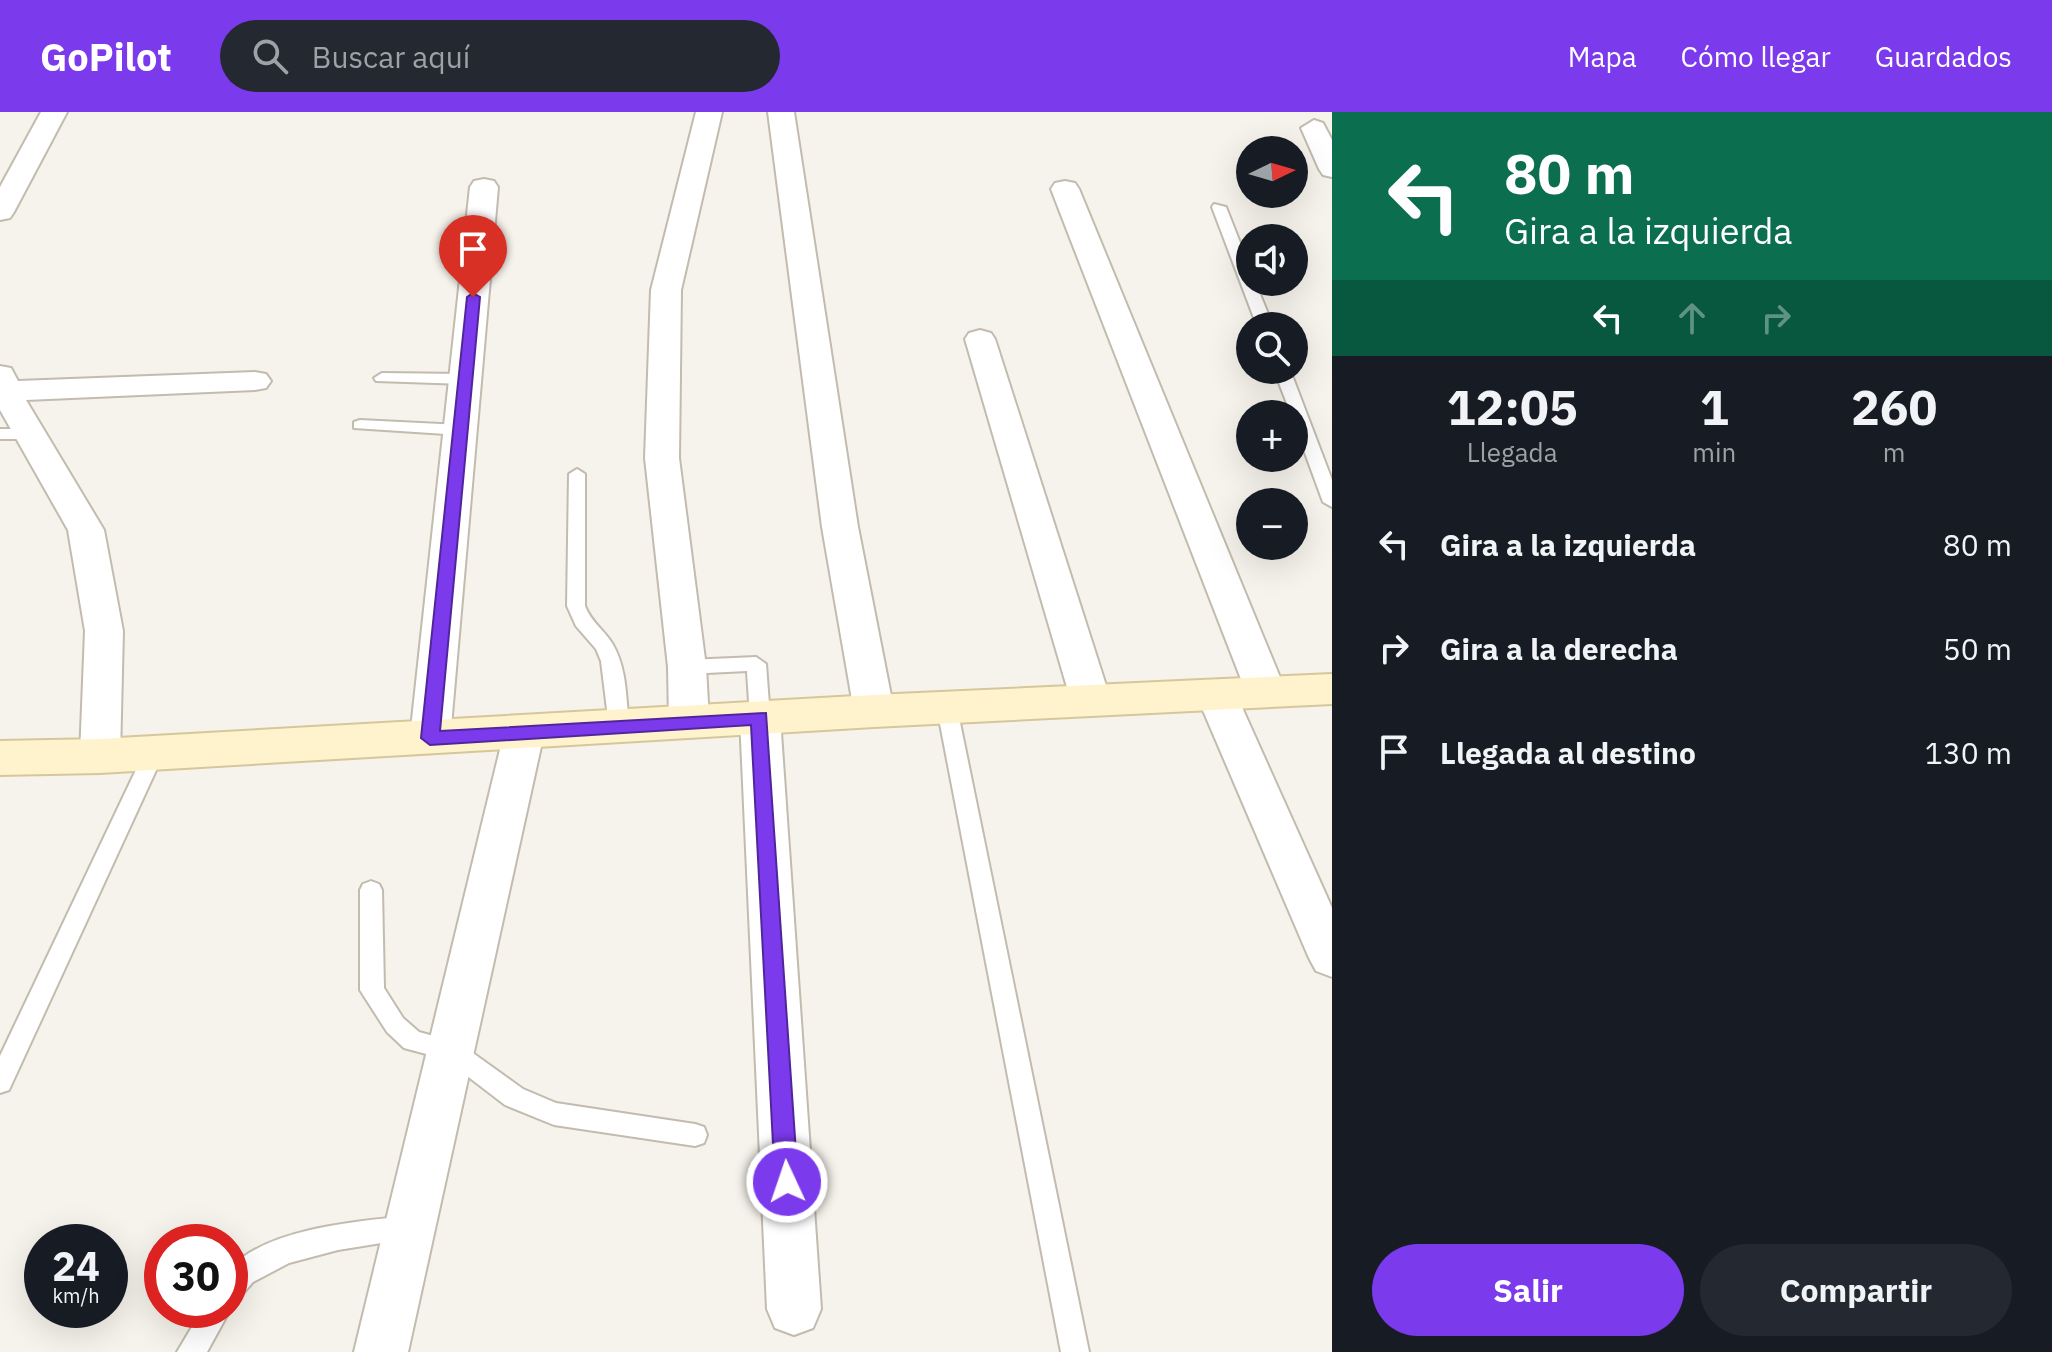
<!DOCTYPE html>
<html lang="es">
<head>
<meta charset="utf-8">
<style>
  body { margin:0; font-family:"IBM Plex Sans",sans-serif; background:#242831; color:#f1f3f6; height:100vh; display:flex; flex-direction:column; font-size:30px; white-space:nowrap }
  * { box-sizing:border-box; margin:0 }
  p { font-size:26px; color:#9ea1a6 }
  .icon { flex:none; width:44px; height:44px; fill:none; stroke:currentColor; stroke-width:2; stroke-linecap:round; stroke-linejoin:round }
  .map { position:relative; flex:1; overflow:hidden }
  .sheet { display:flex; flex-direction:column; background:#171b24; width:720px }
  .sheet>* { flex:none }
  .guide { background:#0b6e4f; color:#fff; overflow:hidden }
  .needle { width:52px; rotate:85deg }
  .tools { position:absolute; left:1236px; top:24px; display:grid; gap:16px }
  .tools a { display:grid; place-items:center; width:72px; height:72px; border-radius:50%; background:#171b24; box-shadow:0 8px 32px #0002; font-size:40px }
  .speed { position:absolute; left:24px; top:1112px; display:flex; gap:16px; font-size:40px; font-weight:700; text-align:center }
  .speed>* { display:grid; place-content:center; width:104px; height:104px; border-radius:50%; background:#171b24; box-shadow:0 8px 32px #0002; line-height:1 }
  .speed small { font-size:20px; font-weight:400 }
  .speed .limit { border:12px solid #d22; background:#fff; color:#111 }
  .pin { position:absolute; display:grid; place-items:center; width:68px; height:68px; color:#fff; margin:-82px -34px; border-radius:50% 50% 50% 0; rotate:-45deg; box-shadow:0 0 8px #0007 }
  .pin .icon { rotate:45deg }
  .me { position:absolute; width:88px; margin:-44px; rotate:357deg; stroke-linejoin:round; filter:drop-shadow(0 0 6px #0008) }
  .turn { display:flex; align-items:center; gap:28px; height:168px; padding:0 40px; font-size:36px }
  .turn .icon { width:104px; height:104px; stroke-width:2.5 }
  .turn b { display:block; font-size:56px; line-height:68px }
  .lanes { display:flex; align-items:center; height:76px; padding:0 40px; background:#0003; justify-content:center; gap:40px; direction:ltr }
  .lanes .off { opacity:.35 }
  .eta { display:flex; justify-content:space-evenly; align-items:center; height:136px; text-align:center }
  .eta b { font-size:48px; font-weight:700; line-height:56px }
  .action { display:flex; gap:16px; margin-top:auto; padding:16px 40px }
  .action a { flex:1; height:92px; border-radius:48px; background:#7c3aed; color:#fff; font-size:32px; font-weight:700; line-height:92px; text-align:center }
  .action a+a { background:#242831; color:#f1f3f6 }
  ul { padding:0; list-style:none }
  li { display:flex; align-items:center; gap:24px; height:104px; padding:0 40px }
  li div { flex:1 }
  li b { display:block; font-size:30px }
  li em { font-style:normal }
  header { display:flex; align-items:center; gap:48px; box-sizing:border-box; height:112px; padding:0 40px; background:#7c3aed; color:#fff }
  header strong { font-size:38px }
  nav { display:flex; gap:44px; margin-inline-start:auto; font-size:28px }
  .search { width:560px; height:72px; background:#242831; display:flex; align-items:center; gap:20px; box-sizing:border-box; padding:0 28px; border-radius:44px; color:#9ea1a6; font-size:30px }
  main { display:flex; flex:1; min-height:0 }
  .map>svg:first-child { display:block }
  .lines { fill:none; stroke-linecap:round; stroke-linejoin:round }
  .lane-casing { stroke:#c2bbae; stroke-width:4 }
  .street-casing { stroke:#c2bbae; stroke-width:4 }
  .secondary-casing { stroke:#d6c79b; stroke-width:4 }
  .lane { fill:#fff; fill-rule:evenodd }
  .street { fill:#fff; fill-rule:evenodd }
  .secondary { fill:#fff3cd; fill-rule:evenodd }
  .route { fill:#7c3aed; stroke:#51269a; stroke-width:2 }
</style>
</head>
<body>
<header>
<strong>GoPilot</strong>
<div class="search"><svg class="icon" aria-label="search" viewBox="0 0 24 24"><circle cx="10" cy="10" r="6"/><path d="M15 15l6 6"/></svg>Buscar aquí</div>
<nav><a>Mapa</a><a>Cómo llegar</a><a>Guardados</a></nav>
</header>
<main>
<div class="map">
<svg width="1332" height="1240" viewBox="0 0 1332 1240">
  <rect width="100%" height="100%" fill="#f6f3ec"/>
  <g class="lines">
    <defs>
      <g id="lane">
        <path d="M1214,92L1226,95L1250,156V170H1255L1273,214H1257L1212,95Z"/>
        <path d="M1274,258H1290L1332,368V395L1323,390L1294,311V302H1291Z"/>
        <path d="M382,261L465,262L473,267L465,272L376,269L374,266Z"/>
        <path d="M360,308L461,313L469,318L461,323L354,316V310Z"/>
        <path d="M0,317H33L41,322L33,327H0Z"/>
        <path d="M577,357L585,362V494C591,510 603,517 612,531C627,556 626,586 629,614L619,621L609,614L601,549L596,537L576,514L567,494L569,362Z"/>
        <path d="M756,545L766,552L770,606L760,613L750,606L747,559L687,562L677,555L687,548Z"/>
        <path d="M947,589L957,596L1089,1240H1061L937,596Z"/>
        <path d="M154,634L164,641L9,978L0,981V944L144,641Z"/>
        <path d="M371,769L379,772L382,778L384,876L403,906L419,920L459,931L523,977L556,991L695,1012L704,1015L707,1023L704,1031L695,1034L554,1013L505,993L445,947L404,936L387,920L360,878V778L363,772Z"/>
        <path d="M410,1104L419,1107L423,1116L419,1125L338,1138L289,1151L253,1170L239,1186L230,1190V1157C266,1116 359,1109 410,1104Z"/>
        <path d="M230,1197V1198L207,1240H177L202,1198Z"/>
      </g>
      <g id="street">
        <path d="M41,0H67L14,100L10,106L0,108V75Z"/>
        <path d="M696,0H722L681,178L679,346L706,555L709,609L703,619L689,623L675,619L669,609L668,555L645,346L651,178Z"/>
        <path d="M768,0H794L858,415L894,599L888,609L874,613L860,609L854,599L822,415Z"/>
        <path d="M1314,8L1323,11L1332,28V65L1323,63L1319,57L1301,16Z"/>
        <path d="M484,67L494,69L498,75L450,626L444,636L430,641L416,636L410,626L470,75L474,69Z"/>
        <path d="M1065,69L1075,71L1079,77L1286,580L1280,590L1266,594L1252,590L1246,580L1051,77L1055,71Z"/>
        <path d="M980,218L991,221L995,227L1111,589L1105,599L1091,603L1077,599L1071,589L965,227L969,221Z"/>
        <path d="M0,254L11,256L18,269L255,260L266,262L271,269L266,276L255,278L26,288L104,418L123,519L120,644L114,655L100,659L86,655L80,644L85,519L68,418L0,298Z"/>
        <path d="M1216,568L1230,572L1236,582L1332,796V865L1316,859L1309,846L1196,582L1202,572Z"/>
        <path d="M760,592L774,596L780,606L821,1197L813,1216L794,1223L775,1216L767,1197L740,606L746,596Z"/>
        <path d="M524,606L538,611L544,621L408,1240H354L504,621L510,611Z"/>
      </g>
      <path id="secondary" d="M1332,562V592L874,615L100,661L0,663V629L100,627L874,583Z"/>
    </defs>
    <!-- lane casing -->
    <use href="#lane" class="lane-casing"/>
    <!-- street casing -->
    <use href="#street" class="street-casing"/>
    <!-- secondary casing -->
    <use href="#secondary" class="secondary-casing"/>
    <!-- lane -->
    <use href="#lane" class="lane"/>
    <!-- street -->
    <use href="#street" class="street"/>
    <!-- secondary -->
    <use href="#secondary" class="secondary"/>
  </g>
  <!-- route -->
  <path class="route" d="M473,181L480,185L440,619L766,601L798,1070L795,1078L787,1081L778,1078L775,1070L751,613L430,633L421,626L467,185Z"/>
</svg>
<div class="tools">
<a><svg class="needle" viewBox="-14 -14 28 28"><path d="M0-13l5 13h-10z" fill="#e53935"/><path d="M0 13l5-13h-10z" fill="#9ea1a6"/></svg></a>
<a><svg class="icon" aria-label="sound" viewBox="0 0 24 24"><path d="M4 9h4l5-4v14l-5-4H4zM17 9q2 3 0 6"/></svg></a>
<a><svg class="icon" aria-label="search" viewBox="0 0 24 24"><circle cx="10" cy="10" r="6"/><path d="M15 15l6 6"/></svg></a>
<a>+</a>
<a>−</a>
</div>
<div class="speed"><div>24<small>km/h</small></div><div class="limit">30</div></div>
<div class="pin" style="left:473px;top:185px;background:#d93025"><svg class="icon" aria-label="arrive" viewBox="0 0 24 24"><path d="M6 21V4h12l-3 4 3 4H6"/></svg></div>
<svg class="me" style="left:787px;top:1070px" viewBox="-20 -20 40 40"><circle r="17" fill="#7c3aed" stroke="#fff" stroke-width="3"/><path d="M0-11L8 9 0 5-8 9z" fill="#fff"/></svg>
</div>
<section class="sheet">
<div class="guide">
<div class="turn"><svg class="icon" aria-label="left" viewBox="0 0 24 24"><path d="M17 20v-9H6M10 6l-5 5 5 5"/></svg><div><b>80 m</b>Gira a la izquierda</div></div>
<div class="lanes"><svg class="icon" aria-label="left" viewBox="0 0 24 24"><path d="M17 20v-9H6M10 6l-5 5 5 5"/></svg><svg class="icon off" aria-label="ahead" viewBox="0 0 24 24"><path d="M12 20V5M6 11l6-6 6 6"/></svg><svg class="icon off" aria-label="right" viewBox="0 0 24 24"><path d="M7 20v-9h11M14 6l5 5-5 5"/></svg></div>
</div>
<div class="eta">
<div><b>12:05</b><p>Llegada</p></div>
<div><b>1</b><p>min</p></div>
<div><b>260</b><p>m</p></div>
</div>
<ul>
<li><svg class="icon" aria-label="left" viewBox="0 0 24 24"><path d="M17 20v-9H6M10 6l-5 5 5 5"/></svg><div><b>Gira a la izquierda</b></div><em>80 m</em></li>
<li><svg class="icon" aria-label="right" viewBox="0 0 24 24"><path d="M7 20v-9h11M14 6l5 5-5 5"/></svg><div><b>Gira a la derecha</b></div><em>50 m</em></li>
<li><svg class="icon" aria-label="arrive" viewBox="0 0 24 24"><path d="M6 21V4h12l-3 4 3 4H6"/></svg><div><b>Llegada al destino</b></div><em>130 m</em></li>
</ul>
<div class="action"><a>Salir</a><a>Compartir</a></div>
</section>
</main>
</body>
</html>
